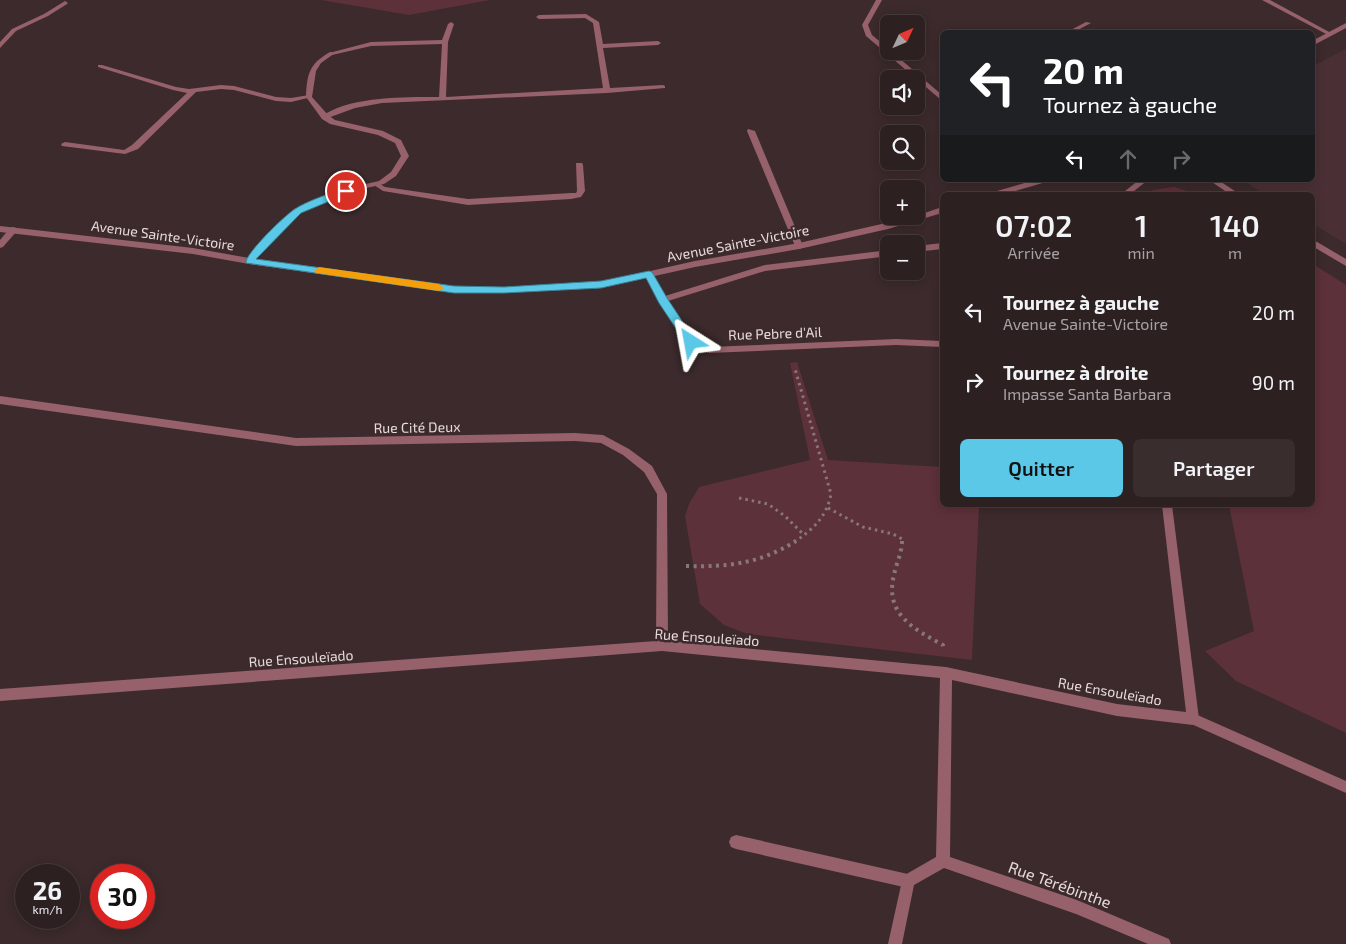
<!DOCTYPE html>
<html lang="fr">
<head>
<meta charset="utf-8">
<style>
  body { margin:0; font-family:"Exo 2",sans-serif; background:#392d2e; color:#f1f3f6; height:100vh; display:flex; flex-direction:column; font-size:19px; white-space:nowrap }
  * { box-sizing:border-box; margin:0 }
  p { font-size:16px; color:#a7a3a5 }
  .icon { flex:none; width:28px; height:28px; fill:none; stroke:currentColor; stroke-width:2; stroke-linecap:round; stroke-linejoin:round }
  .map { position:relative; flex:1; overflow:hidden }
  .drawer { position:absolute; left:940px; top:192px; width:375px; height:315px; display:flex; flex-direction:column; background:#2d2021; border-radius:8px; box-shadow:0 2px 12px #0003,0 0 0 1px #483e3f }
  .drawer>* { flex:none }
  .banner { position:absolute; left:940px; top:30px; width:375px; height:152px; border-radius:8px; box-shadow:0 2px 12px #0003,0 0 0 1px #483e3f; background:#202124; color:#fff; overflow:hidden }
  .needle { width:32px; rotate:46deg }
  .fabs { position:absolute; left:880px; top:15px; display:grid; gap:10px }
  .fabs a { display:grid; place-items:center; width:45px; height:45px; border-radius:8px; background:#2d2021; box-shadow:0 2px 12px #0003,0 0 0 1px #483e3f; font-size:25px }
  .speed { position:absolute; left:15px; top:864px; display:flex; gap:10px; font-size:25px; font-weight:700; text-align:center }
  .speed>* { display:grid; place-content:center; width:65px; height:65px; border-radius:50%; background:#2d2021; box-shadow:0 2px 12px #0003,0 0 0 1px #483e3f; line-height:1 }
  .speed small { font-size:12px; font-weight:400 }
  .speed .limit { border:8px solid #d22; background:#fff; color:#111 }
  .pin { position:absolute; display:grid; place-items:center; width:42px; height:42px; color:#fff; margin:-21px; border:2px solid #fff; border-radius:50%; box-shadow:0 1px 5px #0007 }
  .me { position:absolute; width:55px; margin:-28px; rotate:326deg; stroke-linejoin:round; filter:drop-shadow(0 0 4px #0008) }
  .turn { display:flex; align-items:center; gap:18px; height:105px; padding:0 20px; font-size:22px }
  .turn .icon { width:65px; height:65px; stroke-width:2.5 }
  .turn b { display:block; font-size:35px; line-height:42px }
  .lanes { display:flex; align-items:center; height:48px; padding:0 20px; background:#0003; justify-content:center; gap:25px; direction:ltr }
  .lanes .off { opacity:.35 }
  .eta { display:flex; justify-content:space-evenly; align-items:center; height:85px; text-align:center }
  .eta b { font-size:30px; font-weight:600; line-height:35px }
  .button { display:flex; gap:10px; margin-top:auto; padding:10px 20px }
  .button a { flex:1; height:58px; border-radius:8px; background:#5ac8e6; color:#111; font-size:20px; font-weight:600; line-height:58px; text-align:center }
  .button a+a { background:#392d2e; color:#f1f3f6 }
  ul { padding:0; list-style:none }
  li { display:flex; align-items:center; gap:15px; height:70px; padding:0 20px }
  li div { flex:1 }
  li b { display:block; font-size:19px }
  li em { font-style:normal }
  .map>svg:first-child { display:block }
  .built { fill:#4a3035 }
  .green { fill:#5d3139 }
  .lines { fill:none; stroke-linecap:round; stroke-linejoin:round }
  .path-far1 { stroke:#877779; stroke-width:3; stroke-dasharray:2.5 4; stroke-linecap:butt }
  .path { stroke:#877779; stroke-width:4; stroke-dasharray:3 4.5; stroke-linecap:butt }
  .service { fill:#96616a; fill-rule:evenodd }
  .minor { fill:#96616a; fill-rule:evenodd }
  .tertiary { fill:#96616a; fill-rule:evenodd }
  .route { fill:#5ac8e6; stroke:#3a8296 }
  .slow { fill:#f59e0b }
  .labels { text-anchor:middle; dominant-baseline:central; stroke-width:5; stroke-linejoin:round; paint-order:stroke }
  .street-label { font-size:14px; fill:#e7dadb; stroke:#3c2a2c }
  .near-street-label { font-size:16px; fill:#e7dadb; stroke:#3c2a2c }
</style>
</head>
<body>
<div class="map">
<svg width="1346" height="944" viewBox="0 0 1346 944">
  <rect width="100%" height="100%" fill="#3c2a2c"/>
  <!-- built -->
  <path class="built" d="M1346,49V244L1313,224L1312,195H1266L1242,180H1312L1313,66Z"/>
  <!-- green -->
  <g class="green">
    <path d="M321,0H490L409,15Z"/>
    <path d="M1174,187L1200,195H1147L1153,190Z"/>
    <path d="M1313,264L1346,285V733L1236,681L1205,651L1254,631L1229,505H1312Z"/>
    <path d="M797,362L828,460L942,467V505H979L972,660L748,634L724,625L700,604L685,516L689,504L699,487L810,460L790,363Z"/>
  </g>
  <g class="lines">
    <!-- path-far1 -->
    <g class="path-far1">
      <path d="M739,498L768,504L785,516L804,535"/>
      <path d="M828,508L863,527L893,534L902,539V542"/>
      <path d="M794,542C813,530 827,516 831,494L795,369"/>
    </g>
    <!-- path -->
    <g class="path">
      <path d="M902,541C902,553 896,564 894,575C884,614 914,629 943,645L944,648"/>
      <path d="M686,566C728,567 759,564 796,541"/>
    </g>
    <!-- service -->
    <g class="service">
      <path d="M876,0H882L868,25L872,35L889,49V51H891L942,95V100L940,99L866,36L862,25Z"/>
      <path d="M1262,0H1270L1333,34L1328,35Z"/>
      <path d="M65,1L68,3L67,4L48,16L16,31L0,48V42L12,29L44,14Z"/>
      <path d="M586,14L599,22L603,44L658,41L661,43L658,45L603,48L610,88L663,85L665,86V88L607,93L382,103L355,108L325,119L321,117C348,96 406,97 439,97L442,44L371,46L332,55L329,53L371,42L442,40L448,24L451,22L454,24L448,42L446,97L603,88L593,23L585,18L539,19L536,17L539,15Z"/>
      <path d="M1086,22L1091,23L1074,32H1067Z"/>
      <path d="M98,65H102L176,87L189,89L221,85L234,86L276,97L291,98L309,95L312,97L291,102L276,101L234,90L221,89L196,92L138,149L125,154L62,146L61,144L65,142L124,150L132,145L187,93L173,90L98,67Z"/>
      <path d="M748,129L755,131L803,246L802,248L799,249L795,246L747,131Z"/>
      <path d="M576,163H582L583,165L585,191L581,197L571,199L468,205L383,191L374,185L378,183L385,187L468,199L571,193H576L577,191Z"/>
      <path d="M1193,713L1346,781V793L1189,723L1187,719L1189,715Z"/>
      <path d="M736,835L908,874L913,876L915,881L913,886L908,888L736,849L731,847L729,842L731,837Z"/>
    </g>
    <!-- minor -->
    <g class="minor">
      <path d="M330,52L335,53L321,63L316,71L312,97L328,115L335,120L383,131L401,140L409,156L396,176L384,184L345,193L300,213L281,230L252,263H246V259L275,227L294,209L339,190L379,181L391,172L401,156L395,143L378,135L330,124L322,119L306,97C307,74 309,64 330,52Z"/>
      <path d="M1139,180H1148L1129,195H1120Z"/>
      <path d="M1209,180H1218L1241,195H1231Z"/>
      <path d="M13,227L16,228V232L3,247L0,248V240L10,228Z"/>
      <path d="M1312,239L1346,259V266L1312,246Z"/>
      <path d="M942,243V249L916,252V246Z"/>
      <path d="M889,250V256L765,271L668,301L694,340L710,347L896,339L942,341V347L896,345L709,353L688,344L660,302L645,274L646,272H652L665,296L765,265Z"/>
      <path d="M0,396L296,438L575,433L603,435L629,449L652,466L667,494L668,641L946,667L1117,704L1186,712L1162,505H1172L1199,719L1197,723L1193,725L1117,716L952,680L950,857L1077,900L1169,939L1171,944H1148L1076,914L944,868L914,885L902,944H888L903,876L936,857L940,678L662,651L0,701V689L656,641L657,494L644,472L623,455L601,443L575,441L296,446L0,404Z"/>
    </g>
    <!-- tertiary -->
    <g class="tertiary">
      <path d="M1346,23V28L1312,46V41Z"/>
      <path d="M1035,180H1047L1046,182L1002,195H989L990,193Z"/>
      <path d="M942,207V213L888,229L799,249L695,267L601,288L504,293H454L249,264L193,254L0,232V226L193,248L249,258L454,287H504L601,282L695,261L799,243L916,216Z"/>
    </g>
  </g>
  <!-- route -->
  <path class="route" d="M346,188L349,189V193L301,213L256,259L454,286L504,287L601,281L649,271L652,272L667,298L696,342L691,346L687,345L659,303L646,278L601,288L504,293H454L246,263C244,255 285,215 295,209C305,202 333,192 346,188Z"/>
  <!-- slow -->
  <path class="slow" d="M319,267L439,284L444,288L439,291L316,273L314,271Z"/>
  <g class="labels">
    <!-- street labels -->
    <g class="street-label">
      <text transform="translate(163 235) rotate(8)">Avenue Sainte-Victoire</text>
      <text transform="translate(738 243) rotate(-11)">Avenue Sainte-Victoire</text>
      <text transform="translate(775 333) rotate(-2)">Rue Pebre d'Ail</text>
      <text transform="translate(417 427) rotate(-1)">Rue Cité Deux</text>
      <text transform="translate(707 637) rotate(4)">Rue Ensouleïado</text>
      <text transform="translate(301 658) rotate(-4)">Rue Ensouleïado</text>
      <text transform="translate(1110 691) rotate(10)">Rue Ensouleïado</text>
    </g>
    <!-- near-street labels -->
    <g class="near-street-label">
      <text transform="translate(1060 884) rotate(20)">Rue Térébinthe</text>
    </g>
  </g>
</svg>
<div class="fabs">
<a><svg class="needle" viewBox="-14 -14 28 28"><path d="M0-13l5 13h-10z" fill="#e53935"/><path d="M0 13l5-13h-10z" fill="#a7a3a5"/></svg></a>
<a><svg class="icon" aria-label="sound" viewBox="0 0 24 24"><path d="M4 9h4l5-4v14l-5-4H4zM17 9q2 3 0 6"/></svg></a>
<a><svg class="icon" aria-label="search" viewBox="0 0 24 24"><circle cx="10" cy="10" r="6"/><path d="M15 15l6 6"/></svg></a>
<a>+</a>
<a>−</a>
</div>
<div class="speed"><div>26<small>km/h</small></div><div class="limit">30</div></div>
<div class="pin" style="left:346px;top:191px;background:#d93025"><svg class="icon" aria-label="arrive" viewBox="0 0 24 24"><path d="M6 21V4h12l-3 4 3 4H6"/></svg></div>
<svg class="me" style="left:691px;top:342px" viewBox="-20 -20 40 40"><path d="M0-17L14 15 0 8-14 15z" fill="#5ac8e6" stroke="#fff" stroke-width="4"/></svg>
<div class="banner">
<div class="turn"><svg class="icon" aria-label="left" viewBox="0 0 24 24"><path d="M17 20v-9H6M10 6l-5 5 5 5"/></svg><div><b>20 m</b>Tournez à gauche</div></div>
<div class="lanes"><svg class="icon" aria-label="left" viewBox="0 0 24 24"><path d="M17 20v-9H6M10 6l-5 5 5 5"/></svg><svg class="icon off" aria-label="ahead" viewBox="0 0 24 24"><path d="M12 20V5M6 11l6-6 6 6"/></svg><svg class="icon off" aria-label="right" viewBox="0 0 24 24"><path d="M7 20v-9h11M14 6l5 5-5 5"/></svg></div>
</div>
<section class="drawer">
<div class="eta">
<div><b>07:02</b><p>Arrivée</p></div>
<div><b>1</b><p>min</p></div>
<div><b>140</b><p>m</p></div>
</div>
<ul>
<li><svg class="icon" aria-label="left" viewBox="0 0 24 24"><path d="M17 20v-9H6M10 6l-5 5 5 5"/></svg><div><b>Tournez à gauche</b><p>Avenue Sainte-Victoire</p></div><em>20 m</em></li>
<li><svg class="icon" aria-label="right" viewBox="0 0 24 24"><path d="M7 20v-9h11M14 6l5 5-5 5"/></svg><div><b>Tournez à droite</b><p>Impasse Santa Barbara</p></div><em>90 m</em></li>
</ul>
<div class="button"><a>Quitter</a><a>Partager</a></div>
</section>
</div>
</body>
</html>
